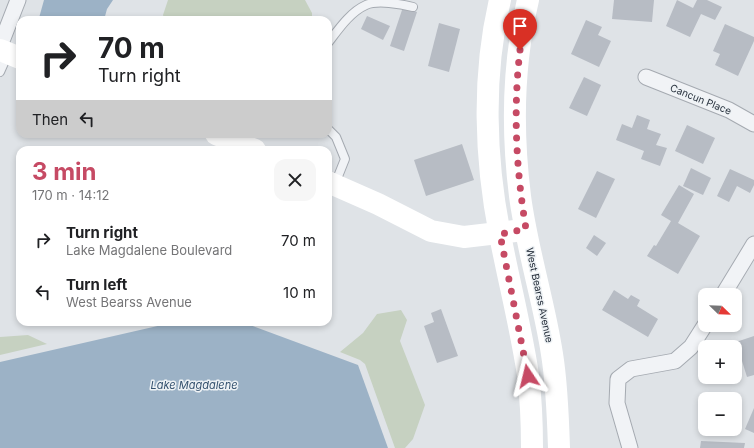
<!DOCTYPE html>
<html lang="en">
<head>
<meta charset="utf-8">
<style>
  body { margin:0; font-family:Inter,sans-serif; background:#f6f6f6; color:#202124; height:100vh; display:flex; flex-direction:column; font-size:15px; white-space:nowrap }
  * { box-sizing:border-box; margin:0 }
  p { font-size:13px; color:#757577 }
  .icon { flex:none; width:22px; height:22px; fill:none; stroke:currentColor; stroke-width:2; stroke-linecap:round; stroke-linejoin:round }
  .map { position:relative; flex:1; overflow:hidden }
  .panel { position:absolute; left:16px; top:146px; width:316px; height:180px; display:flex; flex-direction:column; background:#fff; border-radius:12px; box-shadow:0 2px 6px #0003 }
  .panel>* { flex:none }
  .guide { position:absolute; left:16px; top:16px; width:316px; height:122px; border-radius:12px; box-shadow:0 2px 6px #0003; background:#fff; color:#202124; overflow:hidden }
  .needle { width:26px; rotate:113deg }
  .controls { position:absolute; left:698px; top:288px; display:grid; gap:8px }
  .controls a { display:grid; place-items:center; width:44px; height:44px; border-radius:8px; background:#fff; box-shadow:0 2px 6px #0003; font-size:20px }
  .pin { position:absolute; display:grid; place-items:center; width:34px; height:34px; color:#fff; margin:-41px -17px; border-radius:50% 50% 50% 0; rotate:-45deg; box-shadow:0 0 4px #0007 }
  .pin .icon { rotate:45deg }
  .me { position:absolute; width:44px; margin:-22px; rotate:350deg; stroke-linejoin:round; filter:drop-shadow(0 0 3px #0008) }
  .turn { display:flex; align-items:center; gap:14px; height:84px; padding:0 16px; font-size:18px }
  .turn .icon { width:52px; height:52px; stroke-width:2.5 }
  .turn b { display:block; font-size:28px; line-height:34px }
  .then { display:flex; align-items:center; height:38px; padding:0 16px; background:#0003; gap:8px; font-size:15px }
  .round { display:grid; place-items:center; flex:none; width:42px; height:42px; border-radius:12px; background:#f6f6f6 }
  .overview { display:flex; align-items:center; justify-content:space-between; height:68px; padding:0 16px }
  h1 { font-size:24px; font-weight:700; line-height:30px; color:#c64a64 }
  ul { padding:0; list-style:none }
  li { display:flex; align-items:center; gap:12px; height:52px; padding:0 16px }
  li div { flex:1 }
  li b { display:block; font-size:15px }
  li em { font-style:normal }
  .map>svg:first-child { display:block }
  .green { fill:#c6d1c1 }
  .water { fill:#9cb2c6 }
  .building { fill:#b7bcc4 }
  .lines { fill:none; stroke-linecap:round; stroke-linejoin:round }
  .lane-casing { stroke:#a5aab1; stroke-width:10 }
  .street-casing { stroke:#a5aab1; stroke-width:17 }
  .lane { stroke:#f1f3f6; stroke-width:8 }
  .street { stroke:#f1f3f6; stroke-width:15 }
  .secondary { stroke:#fff; stroke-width:22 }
  .route { stroke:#c64a64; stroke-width:7; stroke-dasharray:0 12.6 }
  .labels { text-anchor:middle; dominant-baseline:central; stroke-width:3; stroke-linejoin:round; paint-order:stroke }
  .street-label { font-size:10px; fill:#29323e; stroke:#eef2f5 }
  .water-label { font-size:11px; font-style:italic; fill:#35526f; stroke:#eef2f5 }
</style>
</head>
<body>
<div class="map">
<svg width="754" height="448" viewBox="0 0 754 448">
  <rect width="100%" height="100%" fill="#dfe3e7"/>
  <!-- green -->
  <g class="green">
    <path d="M168,0H305L312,13V20H165L163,15Z"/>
    <path d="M401,310L407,320L400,341L425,405L413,439L405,448H395L365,364L360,360L340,352L363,333L377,314Z"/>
    <path d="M28,335L47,344L0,355V337Z"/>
  </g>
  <!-- water -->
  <g class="water">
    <path d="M44,0H113L107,9L104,20H40L39,18Z"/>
    <path d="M175,322H242L358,365L388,448H0V362Z"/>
  </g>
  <!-- building -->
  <g class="building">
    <path d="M614,0H654L652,22L612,19Z"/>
    <path d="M677,0L693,8L697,0H707L722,7L715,20L701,14L690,37L666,26Z"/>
    <path d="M403,7L417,12L404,51L390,46Z"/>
    <path d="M367,16L390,26L383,40L361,29Z"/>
    <path d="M586,20L602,27L598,35L611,41L599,67L571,54Z"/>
    <path d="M439,23L460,29L449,72L428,66Z"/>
    <path d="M725,24L754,37V41L738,76L715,65L720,54L713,51Z"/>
    <path d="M584,77L601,85L587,116L569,108Z"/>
    <path d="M637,115L650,120L647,129L661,134L656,145L667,148L660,166L641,159L644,151L616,140L622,124L632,128Z"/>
    <path d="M687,125L715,138L703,164L675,151Z"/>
    <path d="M462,144L474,180L426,196L414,160Z"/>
    <path d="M691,168L711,178L703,195L683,186Z"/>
    <path d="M730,169L754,180V185L750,193L737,186L729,202L717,196Z"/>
    <path d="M597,171L615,179L596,218L578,209Z"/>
    <path d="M679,185L694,194L678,223L700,236L678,274L647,256L654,245L656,246L671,221L661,215Z"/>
    <path d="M594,235L606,243L597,256L586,248Z"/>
    <path d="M614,290L628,299L631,295L640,300L637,306L658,319L648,337L602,310Z"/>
    <path d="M441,309L458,356L437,363L424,326L434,322L431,313Z"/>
    <path d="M754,336V375L747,377L736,342Z"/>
    <path d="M754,408V433L745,429Z"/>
    <path d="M701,441L745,443L744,448H700Z"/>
  </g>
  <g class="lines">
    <defs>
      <g id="lane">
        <path d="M328,43C338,30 350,12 366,5C377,0 401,4 413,7"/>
        <path d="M0,72L8,54"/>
        <path d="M328,129L336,137L345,159L335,184"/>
      </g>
      <g id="street">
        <path d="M0,46L18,0"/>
        <path d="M646,77L729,110L754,124"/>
        <path d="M723,295L754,244"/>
        <path d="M630,448L617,403L618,379L631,369L675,361L691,347L705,325"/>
      </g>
    </defs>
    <!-- lane casing -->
    <use href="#lane" class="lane-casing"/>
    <!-- street casing -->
    <use href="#street" class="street-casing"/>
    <!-- lane -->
    <use href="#lane" class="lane"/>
    <!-- street -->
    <use href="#street" class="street"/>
    <!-- secondary -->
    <g class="secondary">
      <path d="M500,0C482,76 485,159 500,235C509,282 521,328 528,375C531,399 532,424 532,448"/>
      <path d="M528,0C513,63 512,132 520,196C527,250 544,301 552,354C557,385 558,416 559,448"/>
      <path d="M0,50L20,58"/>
      <path d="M216,134L255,150"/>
      <path d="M328,182L378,204L431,231L464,237L515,231"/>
    </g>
  </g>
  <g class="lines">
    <!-- route -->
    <path class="route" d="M520,50C513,110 516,169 526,229L500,234L528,376"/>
  </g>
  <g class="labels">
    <!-- street labels -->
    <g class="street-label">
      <text transform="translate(701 99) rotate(22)">Cancun Place</text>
      <text transform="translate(540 295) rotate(78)">West Bearss Avenue</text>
    </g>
    <!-- water labels -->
    <g class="water-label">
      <text x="194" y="385">Lake Magdalene</text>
    </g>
  </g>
</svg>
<div class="controls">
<a><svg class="needle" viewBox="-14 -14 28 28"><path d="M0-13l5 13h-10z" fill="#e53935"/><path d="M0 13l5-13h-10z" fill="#757577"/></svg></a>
<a>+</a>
<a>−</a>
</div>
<div class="pin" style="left:520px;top:50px;background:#d93025"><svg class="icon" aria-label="arrive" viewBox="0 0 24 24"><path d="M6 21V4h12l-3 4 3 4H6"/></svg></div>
<svg class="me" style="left:528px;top:376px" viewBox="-20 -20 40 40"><path d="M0-17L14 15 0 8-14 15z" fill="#c64a64" stroke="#fff" stroke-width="4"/></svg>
<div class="guide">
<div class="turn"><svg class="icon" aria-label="right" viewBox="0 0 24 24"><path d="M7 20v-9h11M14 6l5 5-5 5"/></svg><div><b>70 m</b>Turn right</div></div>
<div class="then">Then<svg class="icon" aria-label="left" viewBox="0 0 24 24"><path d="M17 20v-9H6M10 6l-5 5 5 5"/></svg></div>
</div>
<section class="panel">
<div class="overview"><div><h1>3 min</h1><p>170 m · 14:12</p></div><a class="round"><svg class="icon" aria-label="close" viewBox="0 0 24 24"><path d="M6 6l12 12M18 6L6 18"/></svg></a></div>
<ul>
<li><svg class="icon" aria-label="right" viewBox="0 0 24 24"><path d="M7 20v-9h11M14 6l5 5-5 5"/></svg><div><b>Turn right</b><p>Lake Magdalene Boulevard</p></div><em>70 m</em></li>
<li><svg class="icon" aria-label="left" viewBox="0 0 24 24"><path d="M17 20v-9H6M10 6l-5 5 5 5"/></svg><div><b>Turn left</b><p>West Bearss Avenue</p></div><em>10 m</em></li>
</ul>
</section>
</div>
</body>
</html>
